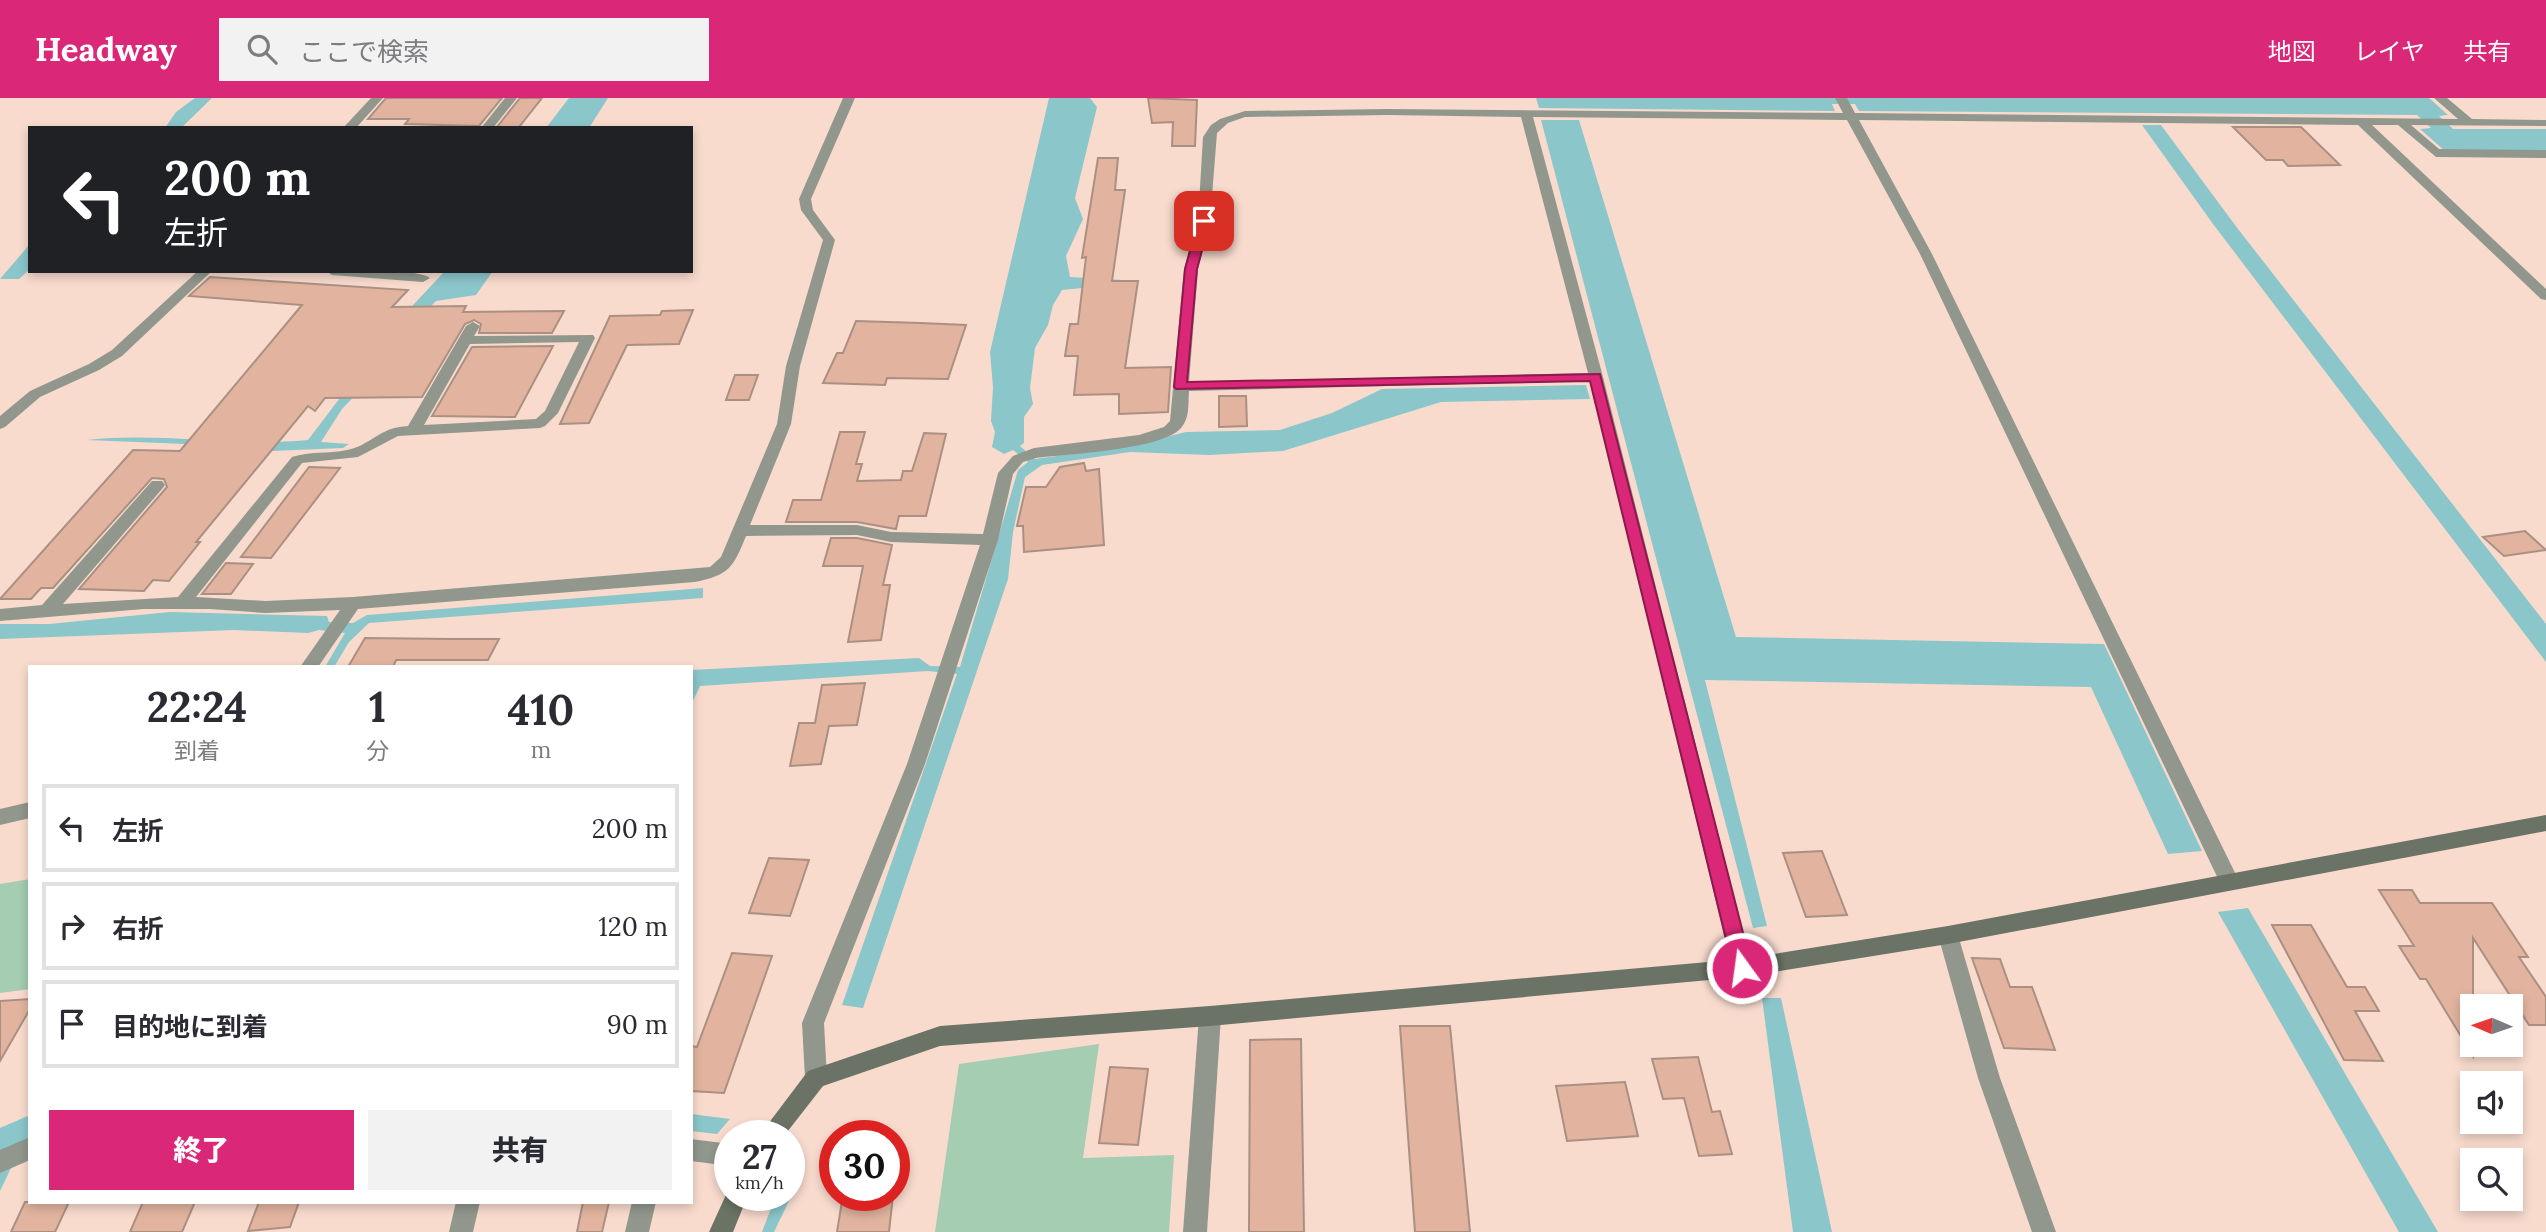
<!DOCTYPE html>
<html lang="ja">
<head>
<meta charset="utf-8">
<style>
  body { margin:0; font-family:Lora,"Noto Sans JP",serif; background:#f2f2f3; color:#2b2b33; height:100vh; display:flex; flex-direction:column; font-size:26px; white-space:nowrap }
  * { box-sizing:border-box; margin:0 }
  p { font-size:23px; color:#7c7c81 }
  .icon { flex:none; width:38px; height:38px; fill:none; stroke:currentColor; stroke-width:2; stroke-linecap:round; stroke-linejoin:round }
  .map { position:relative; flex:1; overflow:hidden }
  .sheet { position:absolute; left:28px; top:567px; width:665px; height:539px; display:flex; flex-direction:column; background:#fff; border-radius:0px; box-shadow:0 4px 10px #0003 }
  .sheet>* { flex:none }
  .top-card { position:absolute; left:28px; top:28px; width:665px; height:147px; border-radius:0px; box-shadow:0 4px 10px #0003; background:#202124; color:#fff; overflow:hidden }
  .needle { width:46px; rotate:272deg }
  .tools { position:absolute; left:2460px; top:896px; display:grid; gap:14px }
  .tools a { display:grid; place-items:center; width:63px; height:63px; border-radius:0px; background:#fff; box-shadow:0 4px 10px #0003; font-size:35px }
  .speed { position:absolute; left:714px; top:1022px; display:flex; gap:14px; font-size:35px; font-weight:700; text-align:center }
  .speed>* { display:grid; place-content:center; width:91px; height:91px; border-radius:50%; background:#fff; box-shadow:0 4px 10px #0003; line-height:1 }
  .speed small { font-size:18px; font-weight:400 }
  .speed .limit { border:10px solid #d22; background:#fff; color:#111 }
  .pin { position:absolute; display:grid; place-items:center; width:60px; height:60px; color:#fff; margin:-30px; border-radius:14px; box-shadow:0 4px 10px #0006 }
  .me { position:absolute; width:77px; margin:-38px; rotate:346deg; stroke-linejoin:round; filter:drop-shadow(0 0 5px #0008) }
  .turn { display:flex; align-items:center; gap:24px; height:147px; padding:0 21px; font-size:32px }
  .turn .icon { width:91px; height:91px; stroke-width:2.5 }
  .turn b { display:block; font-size:49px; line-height:60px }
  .eta { display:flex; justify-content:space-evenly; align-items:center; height:119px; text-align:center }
  .eta b { font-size:42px; font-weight:800; line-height:49px }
  .button { display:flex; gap:14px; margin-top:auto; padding:14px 21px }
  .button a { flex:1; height:80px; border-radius:0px; background:#db2777; color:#fff; font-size:28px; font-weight:800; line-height:80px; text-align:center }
  .button a+a { background:#f2f2f3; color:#2b2b33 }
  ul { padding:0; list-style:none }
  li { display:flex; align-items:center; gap:21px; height:88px; margin:0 14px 10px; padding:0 7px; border:4px solid #e1e1e2; border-radius:0px }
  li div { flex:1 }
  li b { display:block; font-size:26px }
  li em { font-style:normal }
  header { display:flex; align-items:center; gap:42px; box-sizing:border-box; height:98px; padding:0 35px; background:#db2777; color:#fff }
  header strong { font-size:33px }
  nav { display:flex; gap:38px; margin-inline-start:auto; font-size:24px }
  .search { width:490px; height:63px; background:#f2f2f3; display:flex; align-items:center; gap:18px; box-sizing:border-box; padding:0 24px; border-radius:0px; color:#7c7c81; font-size:26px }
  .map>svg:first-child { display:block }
  .green { fill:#a4cdb2 }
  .water { fill:#8bc6cb }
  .building { fill:#e2b49f; stroke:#aa9083; stroke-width:2 }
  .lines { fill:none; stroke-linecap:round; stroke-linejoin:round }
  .street { fill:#91978d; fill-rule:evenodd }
  .secondary { fill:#6a7365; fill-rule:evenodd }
  .route { fill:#db2777; stroke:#8e194d; stroke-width:2 }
</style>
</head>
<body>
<header>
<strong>Headway</strong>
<div class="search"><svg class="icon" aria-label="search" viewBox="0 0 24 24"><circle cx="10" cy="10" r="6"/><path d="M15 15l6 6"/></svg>ここで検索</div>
<nav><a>地図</a><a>レイヤ</a><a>共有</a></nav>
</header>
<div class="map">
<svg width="2546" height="1134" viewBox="0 0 2546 1134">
  <rect width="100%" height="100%" fill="#f8dbcd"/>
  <!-- green -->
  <g class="green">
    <path d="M30,781V891L0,895V786Z"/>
    <path d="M1099,946L1083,1060L1174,1057L1169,1134H935L959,966Z"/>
  </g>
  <!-- water -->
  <g class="water">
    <path d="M195,0H212L181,30H165L176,14Z"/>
    <path d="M569,0H608L589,30H546Z"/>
    <path d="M1049,0H1090L1097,9L1075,100L1083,121L1066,158L1070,179L1123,182L1113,187L1062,192L1053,207L1048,227L1035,250L1030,290L1033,306L1024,319V345L1020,348L1035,361L1130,348L1186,334L1280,332L1332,315L1382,291L1586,287L1590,301L1441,304L1283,353L1209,357L1130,354L1042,367L1025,379L1013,434L1008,481L863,910L842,907L957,576L928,573L700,588L691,607V572L919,560L930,568L960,569L1018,372L1028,364L1013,352L1004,356L992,349L995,334L991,323L993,289L990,254Z"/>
    <path d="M1536,0H2429L2448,17L2439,18L2453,31H2546V52H2444L2420,31L2431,30L2417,17L1859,13L1855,6H1832L1835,13L1539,10Z"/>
    <path d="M1541,22H1579L1736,539L2104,546L2202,753L2168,756L2091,589L1705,582L1767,828L1753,830Z"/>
    <path d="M2142,27H2161L2238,131L2546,526V564L2213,126Z"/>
    <path d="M30,146V171L19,181H0Z"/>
    <path d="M445,173H493L476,197L436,203L396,243L380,272L342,311L321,344L349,346L343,350L272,353L210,347L87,342C160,334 234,349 308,342L400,221Z"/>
    <path d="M703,490V500L369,525L349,544L334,569H325L345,535L319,532L308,535L234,532L0,541V526H49L170,514L327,518L329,524L353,525L367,517Z"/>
    <path d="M2248,810L2438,1134H2399L2218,814Z"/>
    <path d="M1762,900H1781L1832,1134H1793Z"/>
    <path d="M691,1016L730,1021L717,1036L691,1033Z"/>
    <path d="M30,1017V1040L11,1070L0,1093V1030Z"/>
    <path d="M789,1082H799L774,1134H762L776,1097H789Z"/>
  </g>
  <!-- building -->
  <g class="building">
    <path d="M386,0H502L479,28L405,26L409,21H368Z"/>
    <path d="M520,0H542L519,29H497Z"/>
    <path d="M1148,0L1197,2L1195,48H1172L1173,24L1152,25Z"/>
    <path d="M2233,29H2301L2340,67L2288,68L2283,62H2266Z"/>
    <path d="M1098,60H1118L1115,92H1125L1112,183H1138L1125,270L1171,269L1168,314L1119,316V296L1074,297L1078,258H1065L1070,226H1078L1086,159L1082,160Z"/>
    <path d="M210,179L408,192L392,209L466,208L463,214L564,213L552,235H479L481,226L474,222L465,226L422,299L325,300L315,313L308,308L196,444H200L169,483L153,482L144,493L79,491L167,389L164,381L152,380L53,490H41L31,501H0L133,352L180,353L302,207L189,198Z"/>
    <path d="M693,212L679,246L627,247L589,325L560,326L610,218L660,217L662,213Z"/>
    <path d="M856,223L920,225L966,227L948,281L887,280L885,287L823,285L837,255H843Z"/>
    <path d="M553,248L515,319L432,318L472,249Z"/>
    <path d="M735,277H758L749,302H726Z"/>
    <path d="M1219,298H1246L1247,328L1219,329Z"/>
    <path d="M840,334H865L856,366H862L857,383L901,382L903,373H912L924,335L946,336L926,418H899L896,431L857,424H786L793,402H821Z"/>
    <path d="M1084,365L1086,373L1099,371L1104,447L1024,454L1023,428H1017L1026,389H1046L1060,369Z"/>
    <path d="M309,369L340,370L271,460L241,459Z"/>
    <path d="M2525,433L2546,452L2504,458L2483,439Z"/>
    <path d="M831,440H857L892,447L883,487H890L881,542L848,544L863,468H823Z"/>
    <path d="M226,465L253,466L231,496H202Z"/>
    <path d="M365,540L452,541H499L488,562H396L393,569H348Z"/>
    <path d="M865,585L857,627L829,628L821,666L790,668L799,625H815L822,587Z"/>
    <path d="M1822,753L1847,817L1806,819L1783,755Z"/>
    <path d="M769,760L809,762L790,818L749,815Z"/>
    <path d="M2379,792H2412L2420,805H2492L2528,859H2519L2546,899V927H2529L2473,840V958L2426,881H2420L2399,848H2414Z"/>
    <path d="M2272,827H2311L2347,889H2365L2379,913H2355L2383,963L2344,962Z"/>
    <path d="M732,855L772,858L724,995L691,993V948L697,949Z"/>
    <path d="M1972,860L2000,861L2010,889H2032L2055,952L2004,950Z"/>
    <path d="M30,901V911L0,963V903Z"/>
    <path d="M1400,928H1450L1470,1134H1415Z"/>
    <path d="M1301,941L1304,1134H1249L1250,942Z"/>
    <path d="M1698,959L1712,1014L1720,1013L1732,1056L1699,1058L1684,1000L1663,1001L1652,961Z"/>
    <path d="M1110,969L1148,971L1138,1047L1099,1045Z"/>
    <path d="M1625,984L1638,1038L1567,1043L1556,988Z"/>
    <path d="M843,1097H893L889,1134H837Z"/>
    <path d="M25,1104H69L55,1134H11Z"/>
    <path d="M143,1104H195L182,1134H130Z"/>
    <path d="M259,1104H299L290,1129L248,1133Z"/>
    <path d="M583,1104H609L602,1134H577Z"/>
  </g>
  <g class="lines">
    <!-- street -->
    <g class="street">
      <path d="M371,0H383L356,30H343Z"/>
      <path d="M505,0H517L493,30H481Z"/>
      <path d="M843,0H855L811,101L813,112L835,142L800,268L791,326L750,427H857L891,434L983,436L998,375L1013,358L1034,350L1139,337L1164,329L1170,323L1184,171L1198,123L1203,39L1211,27L1220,21L1245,13L1387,11L1843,15L1835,0H1847L1855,15L2458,21L2434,0H2447L2472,21L2546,22V28L2411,27L2439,51L2546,52V60L2436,59L2398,27H2372L2546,191V202L2541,201L2358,27L1859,22L1932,156L2239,783L2236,789L2229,791L2222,789L1920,156L1847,22L1533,19L1603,279L1752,870L1749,877L1742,879L1735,877L1732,870L1590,283L1189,293C1188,306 1190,320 1181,330C1162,352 1066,356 1036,360L1023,364L1013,376L998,442L925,666L824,925L827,980L824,987L816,990L808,987L805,980L802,925L907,666L980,447L891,444L857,437L746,438C733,470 729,477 695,484L358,511L318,569H300L340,512L265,515L210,511H144L0,523V511L42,507L152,383H162L165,387L162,391L63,506L178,499L292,359C310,353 328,356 347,352C370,348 379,329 408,328L466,228L473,224L480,228L474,238L593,237L595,240L558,315L545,328L540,330L398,338L358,359L302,365L196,499L265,503L353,499L710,469L721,459L777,326L786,268L823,142L801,112L799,101ZM1387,17L1521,19L1588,275L1189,284L1198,171L1210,123L1217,35L1228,25L1245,19ZM579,244L545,313L536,321L424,327L470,246Z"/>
      <path d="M198,173H212L122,258L99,272L40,299L5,329L0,331V318L30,293L89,266L112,252Z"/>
      <path d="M326,173C346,173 417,170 430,180L423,184L332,177Z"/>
      <path d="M30,704V720L0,727V711Z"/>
      <path d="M1948,828L1955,831L1958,837L2000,980L2056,1134H2032L1978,980L1938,837L1941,831Z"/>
      <path d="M1210,908L1218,911L1221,918L1207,1134H1183L1199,918L1202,911Z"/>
      <path d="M30,1039V1062L0,1075V1052Z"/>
      <path d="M691,1041L730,1046V1068L691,1063Z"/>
      <path d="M456,1104H480L473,1134H449Z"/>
      <path d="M632,1104H656L649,1134H625Z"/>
    </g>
    <!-- secondary -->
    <g class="secondary">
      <path d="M2546,717V733L1948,846L1742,879L1210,928L940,948L823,988L784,1038H759L808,973L940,928L1210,908L1742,861L1948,828Z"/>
      <path d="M730,1088V1097H748L733,1134H709Z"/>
    </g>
  </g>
  <!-- route -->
  <path class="route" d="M1204,120L1210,123L1197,171L1187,284L1600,276L1752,870L1749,876L1742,879L1736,876L1733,870L1590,283L1176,291L1174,289L1185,171L1198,123Z"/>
</svg>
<div class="tools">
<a><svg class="needle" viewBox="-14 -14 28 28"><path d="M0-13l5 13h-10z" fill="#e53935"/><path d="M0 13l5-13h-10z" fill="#7c7c81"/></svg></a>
<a><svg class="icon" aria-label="sound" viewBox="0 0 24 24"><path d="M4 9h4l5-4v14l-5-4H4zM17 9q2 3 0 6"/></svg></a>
<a><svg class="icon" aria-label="search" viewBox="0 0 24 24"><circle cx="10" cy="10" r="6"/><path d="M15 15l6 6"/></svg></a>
</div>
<div class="speed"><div>27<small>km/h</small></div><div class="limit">30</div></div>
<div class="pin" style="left:1204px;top:123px;background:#d93025"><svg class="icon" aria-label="arrive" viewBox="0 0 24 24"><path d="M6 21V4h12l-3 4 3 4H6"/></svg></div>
<svg class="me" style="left:1742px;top:870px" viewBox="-20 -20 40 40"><circle r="17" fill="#db2777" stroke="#fff" stroke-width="3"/><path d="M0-11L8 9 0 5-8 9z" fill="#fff"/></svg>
<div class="top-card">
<div class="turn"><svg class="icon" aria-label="left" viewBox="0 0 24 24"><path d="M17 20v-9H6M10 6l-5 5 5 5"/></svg><div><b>200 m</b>左折</div></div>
</div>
<section class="sheet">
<div class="eta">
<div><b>22:24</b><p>到着</p></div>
<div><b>1</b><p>分</p></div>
<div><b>410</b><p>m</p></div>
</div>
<ul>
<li><svg class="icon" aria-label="left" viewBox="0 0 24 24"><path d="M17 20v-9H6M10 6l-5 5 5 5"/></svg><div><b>左折</b></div><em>200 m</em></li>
<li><svg class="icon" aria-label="right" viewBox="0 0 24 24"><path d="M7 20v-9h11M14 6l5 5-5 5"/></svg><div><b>右折</b></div><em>120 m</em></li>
<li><svg class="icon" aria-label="arrive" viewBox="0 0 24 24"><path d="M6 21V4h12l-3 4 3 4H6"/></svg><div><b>目的地に到着</b></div><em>90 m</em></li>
</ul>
<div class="button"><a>終了</a><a>共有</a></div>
</section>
</div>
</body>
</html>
